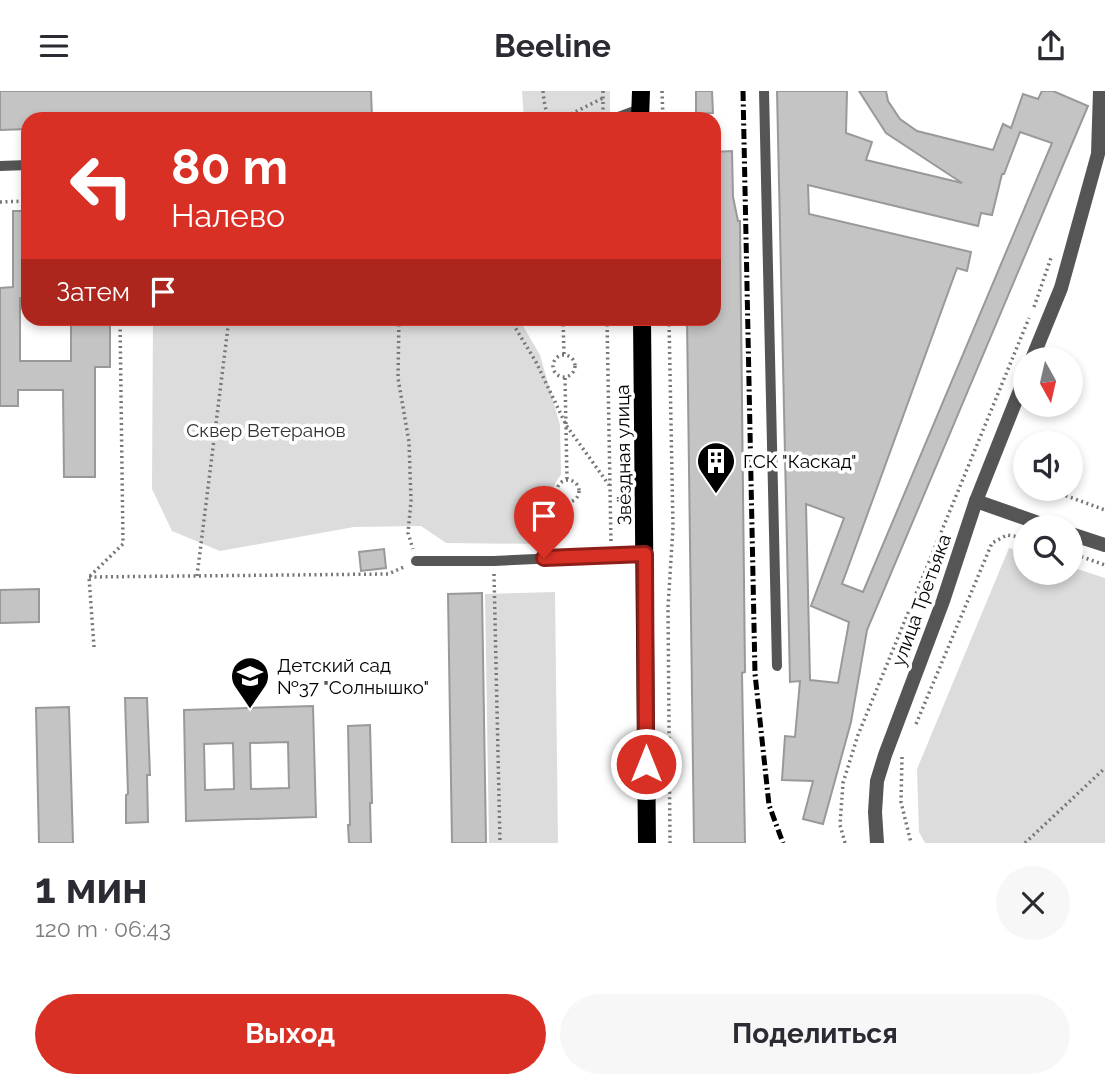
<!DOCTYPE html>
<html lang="ru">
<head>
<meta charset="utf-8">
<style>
  body { margin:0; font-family:Raleway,sans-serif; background:#f7f7f7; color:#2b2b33; height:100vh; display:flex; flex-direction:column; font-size:26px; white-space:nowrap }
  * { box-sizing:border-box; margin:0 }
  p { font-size:23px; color:#7c7c81 }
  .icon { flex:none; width:38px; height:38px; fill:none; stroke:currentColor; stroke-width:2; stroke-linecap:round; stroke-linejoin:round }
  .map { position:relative; height:752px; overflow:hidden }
  .details { display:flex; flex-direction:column; background:#fff; flex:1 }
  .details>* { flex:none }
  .top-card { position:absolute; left:21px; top:21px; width:700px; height:214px; border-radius:21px; box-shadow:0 4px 10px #0003; background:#d93025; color:#fff; overflow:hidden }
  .needle { width:46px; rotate:172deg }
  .buttons { position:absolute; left:1013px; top:256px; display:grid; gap:14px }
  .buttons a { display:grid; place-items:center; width:70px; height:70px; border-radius:50%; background:#fff; box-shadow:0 4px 10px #0003; font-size:35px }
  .pin { position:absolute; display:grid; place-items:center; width:60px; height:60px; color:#fff; margin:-72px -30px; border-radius:50% 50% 50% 0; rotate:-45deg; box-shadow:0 0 7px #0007 }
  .pin .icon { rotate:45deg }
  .me { position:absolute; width:77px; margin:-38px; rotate:0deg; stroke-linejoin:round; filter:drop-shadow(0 0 5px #0008) }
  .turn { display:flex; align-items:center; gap:24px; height:147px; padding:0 35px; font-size:32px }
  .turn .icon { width:91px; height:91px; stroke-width:2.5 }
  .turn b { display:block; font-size:49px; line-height:60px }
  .then { display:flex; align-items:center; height:66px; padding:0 35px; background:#0003; gap:14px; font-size:26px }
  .round { display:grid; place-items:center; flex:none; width:74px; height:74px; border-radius:37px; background:#f7f7f7 }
  .overview { display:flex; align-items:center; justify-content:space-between; height:119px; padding:0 35px }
  h1 { font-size:42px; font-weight:700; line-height:52px }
  .action { display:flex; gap:14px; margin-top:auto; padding:14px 35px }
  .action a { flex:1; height:80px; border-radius:42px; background:#d93025; color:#fff; font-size:28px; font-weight:700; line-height:80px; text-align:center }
  .action a+a { background:#f7f7f7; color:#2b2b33 }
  header { display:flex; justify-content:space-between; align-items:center; height:91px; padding:0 35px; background:#fff; font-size:32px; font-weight:700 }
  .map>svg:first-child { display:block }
  .green { fill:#dcdcdc }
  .building { fill:#c4c4c4; stroke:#999; stroke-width:2; fill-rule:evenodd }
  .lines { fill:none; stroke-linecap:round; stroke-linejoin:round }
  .path { stroke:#777; stroke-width:3.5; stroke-dasharray:2 3.5; stroke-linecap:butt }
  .lane { stroke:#555; stroke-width:10 }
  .street { stroke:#555; stroke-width:14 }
  .primary { stroke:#000; stroke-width:18 }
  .rail { stroke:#000; stroke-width:5; stroke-dasharray:10 3.5 2 3.5; stroke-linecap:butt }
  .route-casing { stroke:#8d1f18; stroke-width:18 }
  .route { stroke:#d93025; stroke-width:12 }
  .labels { text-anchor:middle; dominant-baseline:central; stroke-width:7; stroke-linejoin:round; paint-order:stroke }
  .park-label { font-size:19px; fill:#333; stroke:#fff }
  .street-label { font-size:19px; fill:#000; stroke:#fff }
  .poi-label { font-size:19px; fill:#000; stroke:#fff; text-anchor:start }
</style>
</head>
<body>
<header><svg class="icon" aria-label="menu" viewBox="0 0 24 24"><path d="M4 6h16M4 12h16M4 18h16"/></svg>Beeline<svg class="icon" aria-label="share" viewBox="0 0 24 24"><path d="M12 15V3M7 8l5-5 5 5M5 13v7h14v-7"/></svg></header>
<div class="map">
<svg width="1105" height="752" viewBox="0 0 1105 752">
  <rect width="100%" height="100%" fill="#fff"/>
  <!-- green -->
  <g class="green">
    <path d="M522,0H610V23L597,28H524Z"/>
    <path d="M153,228H519L540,264L560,334L561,384C552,394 550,407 561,416L562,442L546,453L446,452L421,435L354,436L220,460L172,440L152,398Z"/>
    <path d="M1009,457L1025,462L1026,481H1071V476L1105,487V752H925L919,741L917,678Z"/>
    <path d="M555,501L558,752H489L485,503Z"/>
  </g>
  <!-- building -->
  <g class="building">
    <path d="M0,0H371L372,27L28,28V38L0,39Z"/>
    <path d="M696,0H712L713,22L696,23Z"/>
    <path d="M777,0H847L846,42L872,51L866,69L962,92L886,42L859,0H886L888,10L900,28L917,40L993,59L1003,33L1011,37L1023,3L1038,8L1042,0H1053L1088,15L867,539L851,631L823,733L803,728L813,690L782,689L785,645L795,646L800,590L790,591ZM1020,41L1052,52L863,501L842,493L957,177L967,180L971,161L809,123L808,94L978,135L981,122L992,124L1002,83H1004ZM806,413L844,427L811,515L849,531L838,592L810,589Z"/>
    <path d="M732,60L733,106L738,130H740L745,581L742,582L745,752H694L687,228H714V61Z"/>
    <path d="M13,120H28V207H20V270H71V228H110V276H95V386H64L63,299H18V315H0V197L13,196Z"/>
    <path d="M384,458L386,477L361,480L359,461Z"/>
    <path d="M39,498V531L0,532V499Z"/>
    <path d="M482,502L486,752H452L448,503Z"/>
    <path d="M125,607H147L150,684H147L148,731L126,732V704L128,703Z"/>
    <path d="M313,615L316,726L186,730L184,619ZM288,651L289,697L251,698L250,652ZM233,652L234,698L205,699L204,653Z"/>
    <path d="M69,616L73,752H39L36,617Z"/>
    <path d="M370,634L372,712H370L371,752H349L348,734H350L348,635Z"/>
  </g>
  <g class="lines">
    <!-- path -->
    <g class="path">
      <path d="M543,0L544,10L548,28"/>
      <path d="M603,0V19"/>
      <path d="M662,0L663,28"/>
      <path d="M561,28L603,7"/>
      <path d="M0,111L28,110"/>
      <path d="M1034,216L1052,164"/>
      <path d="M399,228L398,287L409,351L411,410L408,442L413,458"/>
      <path d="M510,228L536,271L566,334L609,394"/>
      <path d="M563,228L564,263"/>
      <path d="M607,228L611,453"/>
      <path d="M669,228L673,436L668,516L670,752"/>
      <circle cx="564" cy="275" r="11"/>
      <path d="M565,287L567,388"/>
      <path d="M1042,352L1043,348"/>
      <circle cx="568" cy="400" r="11"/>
      <path d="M1045,397L1105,419"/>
      <path d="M1071,462L1105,474"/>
      <path d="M494,483L500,752"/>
      <path d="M197,485L229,228"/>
      <path d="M89,486L388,483L404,476"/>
      <path d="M94,556L89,486L123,453L120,228"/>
      <path d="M916,633L992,452L1007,444L1026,447"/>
      <path d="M902,666L901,711L911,752"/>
      <path d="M845,752L840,734L843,692L858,644L1029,227"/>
      <path d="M1025,752L1105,677"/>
    </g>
    <!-- lane -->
    <g class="lane">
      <path d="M764,0L777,575"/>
      <path d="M613,28L640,18"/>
      <path d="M0,75L28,74"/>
      <path d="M416,470H494L645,463"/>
    </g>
    <!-- street -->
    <g class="street">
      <path d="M1032,268L1061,197L1098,63L1100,0"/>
      <path d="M976,410L1050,436"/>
      <path d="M1071,443L1105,454"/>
      <path d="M877,752L875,721L877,690L885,664L943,510L976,410L1026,284"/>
    </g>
    <!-- primary -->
    <g class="primary">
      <path d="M640,28L641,0"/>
      <path d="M642,228L647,752"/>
    </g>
    <!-- rail -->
    <path class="rail" d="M743,0L755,583L769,714L783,752"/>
  </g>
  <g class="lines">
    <defs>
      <path id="route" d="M544,467L645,463L646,673"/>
    </defs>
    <!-- route casing -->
    <use href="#route" class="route-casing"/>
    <!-- route -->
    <use href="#route" class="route"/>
  </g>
  <!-- icons -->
  <defs>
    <symbol id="building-pin" viewBox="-11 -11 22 30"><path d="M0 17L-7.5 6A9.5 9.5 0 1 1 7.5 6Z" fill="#000" stroke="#fff"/><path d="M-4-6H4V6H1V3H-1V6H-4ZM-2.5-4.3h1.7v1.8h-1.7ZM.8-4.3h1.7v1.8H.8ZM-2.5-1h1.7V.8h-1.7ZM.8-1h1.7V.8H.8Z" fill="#fff"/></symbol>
    <symbol id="school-pin" viewBox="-11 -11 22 30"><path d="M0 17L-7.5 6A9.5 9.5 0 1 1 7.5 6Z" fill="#000" stroke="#fff"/><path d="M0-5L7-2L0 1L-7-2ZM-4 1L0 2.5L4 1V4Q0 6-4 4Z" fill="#fff"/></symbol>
  </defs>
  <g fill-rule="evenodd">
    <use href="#building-pin" x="694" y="348" width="44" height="60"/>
    <use href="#school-pin" x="228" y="563" width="44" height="60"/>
  </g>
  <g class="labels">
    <!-- park labels -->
    <g class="park-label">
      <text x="266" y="339">Сквер Ветеранов</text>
    </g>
    <!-- street labels -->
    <g class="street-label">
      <text transform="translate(623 364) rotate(-91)">Звёздная улица</text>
      <text transform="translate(921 509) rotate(-70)">улица Третьяка</text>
    </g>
    <!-- poi labels -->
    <g class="poi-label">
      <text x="743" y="370">ГСК "Каскад"</text>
      <text x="277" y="574">Детский сад<tspan x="277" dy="22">№37 "Солнышко"</tspan></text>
    </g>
  </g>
</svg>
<div class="buttons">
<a><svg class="needle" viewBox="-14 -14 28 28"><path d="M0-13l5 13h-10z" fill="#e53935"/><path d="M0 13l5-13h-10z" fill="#7c7c81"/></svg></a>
<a><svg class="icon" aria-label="sound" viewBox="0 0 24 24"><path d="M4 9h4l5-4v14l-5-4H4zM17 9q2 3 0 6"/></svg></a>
<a><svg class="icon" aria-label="search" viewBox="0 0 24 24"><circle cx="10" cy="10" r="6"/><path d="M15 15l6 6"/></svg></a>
</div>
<div class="pin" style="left:544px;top:467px;background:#d93025"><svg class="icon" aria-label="arrive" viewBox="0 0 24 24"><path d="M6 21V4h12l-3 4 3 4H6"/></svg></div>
<svg class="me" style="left:646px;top:673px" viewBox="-20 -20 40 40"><circle r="17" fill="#d93025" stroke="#fff" stroke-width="3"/><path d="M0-11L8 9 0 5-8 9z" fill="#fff"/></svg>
<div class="top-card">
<div class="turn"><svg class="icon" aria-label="left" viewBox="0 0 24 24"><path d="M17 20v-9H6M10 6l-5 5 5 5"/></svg><div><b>80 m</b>Налево</div></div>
<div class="then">Затем<svg class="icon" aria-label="arrive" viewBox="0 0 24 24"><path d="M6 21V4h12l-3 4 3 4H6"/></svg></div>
</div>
</div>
<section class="details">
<div class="overview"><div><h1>1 мин</h1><p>120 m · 06:43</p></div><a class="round"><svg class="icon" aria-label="close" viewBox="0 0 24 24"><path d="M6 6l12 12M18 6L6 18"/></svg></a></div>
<div class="action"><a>Выход</a><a>Поделиться</a></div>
</section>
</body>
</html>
